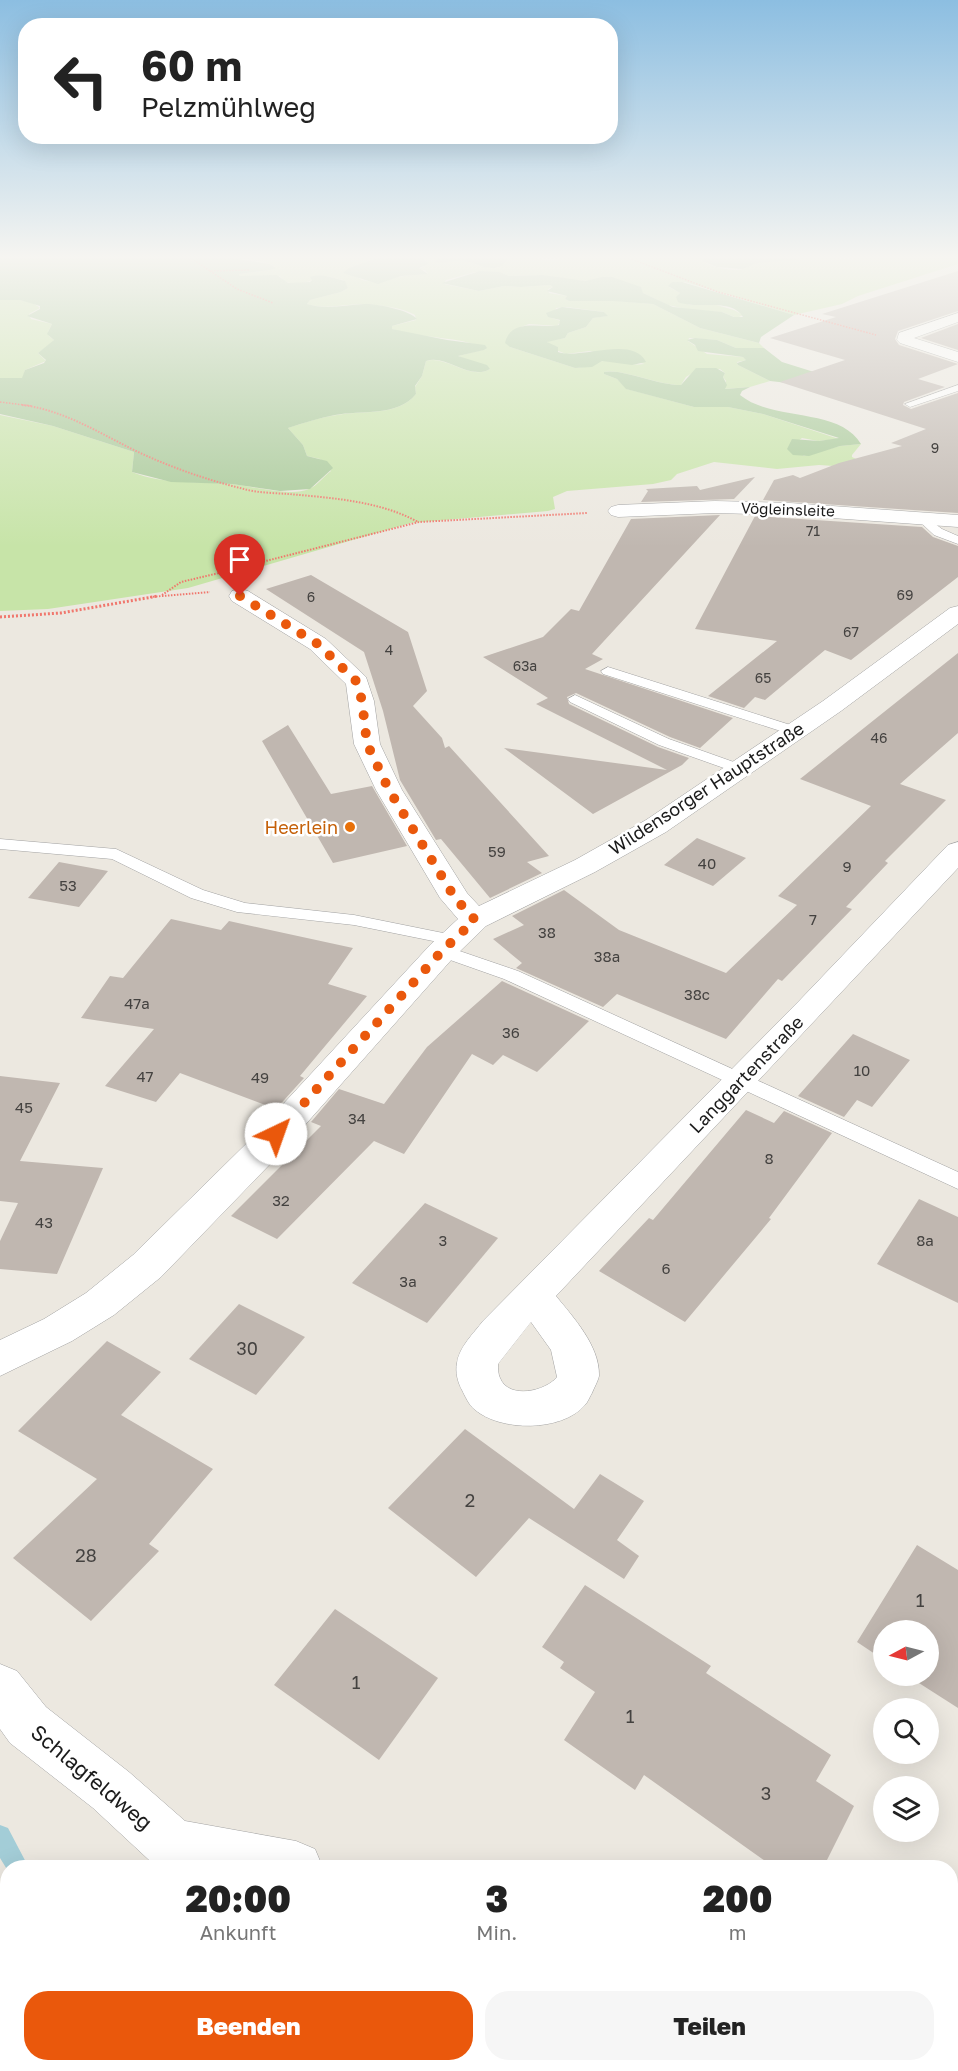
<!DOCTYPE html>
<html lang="de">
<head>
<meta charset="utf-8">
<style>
  body { margin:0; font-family:"Golos Text",sans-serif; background:#f6f6f6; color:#222; height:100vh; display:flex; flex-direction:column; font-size:22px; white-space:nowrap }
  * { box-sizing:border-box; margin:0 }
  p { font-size:20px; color:#767676 }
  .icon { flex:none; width:33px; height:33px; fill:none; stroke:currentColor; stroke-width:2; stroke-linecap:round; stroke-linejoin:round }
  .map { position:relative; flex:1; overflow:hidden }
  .panel { position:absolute; left:0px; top:1860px; width:958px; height:212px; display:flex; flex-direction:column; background:#fff; border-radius:24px 24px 0 0; box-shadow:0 6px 24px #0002 }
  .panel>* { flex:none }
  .top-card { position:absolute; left:18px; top:18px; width:600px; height:126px; border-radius:24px; box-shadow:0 6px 24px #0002; background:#fff; color:#222; overflow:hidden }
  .needle { width:39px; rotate:263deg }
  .tools { position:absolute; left:873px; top:1620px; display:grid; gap:12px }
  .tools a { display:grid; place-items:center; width:66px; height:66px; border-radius:50%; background:#fff; box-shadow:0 6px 24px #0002; font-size:30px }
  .pin { position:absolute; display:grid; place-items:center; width:51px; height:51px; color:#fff; margin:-62px -26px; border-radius:50% 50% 50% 0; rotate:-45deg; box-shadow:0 0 6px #0007 }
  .pin .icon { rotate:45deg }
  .me { position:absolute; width:66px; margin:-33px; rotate:42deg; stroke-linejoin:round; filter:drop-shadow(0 0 4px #0008) }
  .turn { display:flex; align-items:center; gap:21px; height:126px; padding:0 24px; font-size:27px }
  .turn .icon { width:78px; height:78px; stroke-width:2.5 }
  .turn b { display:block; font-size:42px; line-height:51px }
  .eta { display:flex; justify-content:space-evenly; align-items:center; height:102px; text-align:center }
  .eta b { font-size:36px; font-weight:800; line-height:42px }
  .action { display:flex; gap:12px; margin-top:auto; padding:12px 24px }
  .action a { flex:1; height:69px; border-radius:24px; background:#ea580c; color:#fff; font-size:24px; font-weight:800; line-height:69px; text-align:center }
  .action a+a { background:#f6f6f6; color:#222 }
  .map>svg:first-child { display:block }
  .grass { fill:#c7e4a8; fill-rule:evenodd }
  .forest { fill:#a7c997 }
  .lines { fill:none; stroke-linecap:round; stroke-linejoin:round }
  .stream { fill:#a3cdd7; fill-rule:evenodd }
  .building { fill:#c0b7b0 }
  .service-casing { stroke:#a2a2a2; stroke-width:1 }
  .minor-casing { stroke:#a2a2a2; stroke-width:1 }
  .path-far2 { stroke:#f0776d; stroke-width:1.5; stroke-dasharray:1.5 1.5; stroke-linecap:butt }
  .path-far1 { stroke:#f0776d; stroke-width:2; stroke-dasharray:1.5 1.5; stroke-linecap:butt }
  .path { stroke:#f0776d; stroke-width:3; stroke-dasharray:2 2; stroke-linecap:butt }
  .service { fill:#fff; fill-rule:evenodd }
  .minor { fill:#fff; fill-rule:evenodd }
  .route { stroke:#ea580c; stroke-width:10; stroke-dasharray:0 18 }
  .food-dot { fill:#e8710a; stroke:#fff; stroke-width:2 }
  .labels { text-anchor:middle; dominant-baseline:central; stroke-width:5; stroke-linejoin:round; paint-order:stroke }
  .far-number-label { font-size:14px; fill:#444240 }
  .far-street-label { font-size:15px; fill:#1b1b1b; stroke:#fff }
  .number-label { font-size:15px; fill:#444240 }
  .street-label { font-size:18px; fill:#1b1b1b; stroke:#fff }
  .food-label { font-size:18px; fill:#c56008; stroke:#fff; text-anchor:end }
  .near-number-label { font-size:18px; fill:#444240 }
  .near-street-label { font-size:21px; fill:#1b1b1b; stroke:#fff }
</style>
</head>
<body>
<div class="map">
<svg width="958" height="2071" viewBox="0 0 958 2071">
  <rect width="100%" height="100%" fill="#ece8e0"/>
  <!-- grass -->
  <g class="grass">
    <path d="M194,257H379L349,268C362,290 383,279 404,276C412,275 420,274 428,274L425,270L419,269L429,264L421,257H438L435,258C446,261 454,260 464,261C477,263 482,269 498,268L509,257H531L550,261L570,257H702V261C711,267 733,272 743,269C747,268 751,264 756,263C772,260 790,261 807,257C822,253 838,261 853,259V257H958V264L858,296L842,304L794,315L685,282L669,287L680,293L678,296L689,305L713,304L734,310L743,315L737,318L722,312L695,311L668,305L643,293L637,286L596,279L585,281L562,279L543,275L509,276L494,272H475L446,280L444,284L479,291L504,286L521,287L550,285L553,287L548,289L549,293L567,296L565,299L569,301L606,300L653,304L700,328L759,343L764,348H736L717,340L689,338L688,341L707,354L743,357L747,360L737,362L738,365L770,381L750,387L723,389L726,381L723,377L725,373L720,369L694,372L686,377L681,385C657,385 622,368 604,372V374L617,379L627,389L694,407H728L763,414L839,439L818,441L802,438L790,447L804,456L840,446L861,444L852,455V457L860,461L834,466L819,465L777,469L714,462L677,474L671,480L653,484L567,491L553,497L555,509L548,511L411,523L188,588L48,609L0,611V415L53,426L134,452L132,472C165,485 197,481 232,484C251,486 291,497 309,489C317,486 324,476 331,471L320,459L307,456L303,445L288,428C303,423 321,417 337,415C362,410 398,417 416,394L415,387L422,376L426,361C447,355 469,381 490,369L458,356L486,349C461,336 421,339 392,329V326L416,320L415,315C401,307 379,305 364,304C344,304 326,310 307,304L310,300L341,292L348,288L343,280L326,276H312V280C305,284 293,284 285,282L280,276H240L239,274L270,270L276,267C253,253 216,264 194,257ZM567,307L604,312L606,316L593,318L586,327L568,333L565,338L548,341L547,344L558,347L556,350L566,354L590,351L645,364C630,366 618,361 604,361C596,361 587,368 575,368L510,347L521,327L529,324L557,326L561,321L552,318L556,308Z"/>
    <path d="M0,300C14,299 30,299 40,308L29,314L31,319L52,324L48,332L49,336L54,340L53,342L38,353L46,361L25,370L23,378H0Z"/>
    <path d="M0,1918L7,1932L8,2064H44L45,2071H0Z"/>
  </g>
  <!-- forest -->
  <g class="forest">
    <path d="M0,257L232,258L270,264L276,268L270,270L239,274L240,276L277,275L288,283L310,282L312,280L310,277C322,273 333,278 345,281L348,288L341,292L310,300L307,304C326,310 344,305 364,304C375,303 410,310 417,319L392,326V329L447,340L485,345L487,348L484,350L458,356L487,365L490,369C469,381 447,354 426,361L422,376L415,386L416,394C398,417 361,410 335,415C320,418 303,423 288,428L303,445L307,456L327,461L333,468L310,489L280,491L232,484L171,482L132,472L134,452L53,426L0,414V378H22L25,370L44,363L46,360L38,353L54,340L47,334L52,324L27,316L40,309V306L20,300H0Z"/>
    <path d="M379,257H421L429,264L419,268L428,274L401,276L378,284L343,273L349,268Z"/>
    <path d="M438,257H509L502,266C487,272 478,263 464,261C454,260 444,264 434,262Z"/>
    <path d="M702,257H807L796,260L757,263L743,269L717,267L702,261Z"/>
    <path d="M480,271L499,272L509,276L543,275L585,281L602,277H612L641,287L643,293L673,307L722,312L734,317H743C731,297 696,310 678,302L676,297L680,293L668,286L672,282H682L794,315L761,337L759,343L700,328L653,304L613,301H569L565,299L567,296L547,291L553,287L550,285L521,287L504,286L479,291L442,283Z"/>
    <path d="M562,307L604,312L608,316L593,318L586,327L568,333L565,338L547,342L558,347V352C580,360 633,335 646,362L632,365L602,361L592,367L575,368L510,347L505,343C511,317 542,329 559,325L560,320L548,317L546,313Z"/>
    <path d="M695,338L717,340L736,348H764L782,362L814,372L788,383L770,381L738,365L737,363L746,360L743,357L698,351L695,345L687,340Z"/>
    <path d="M696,368H716L725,373L723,377L727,385L725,389L750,387L742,391L740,395C773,422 839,407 861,444L840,446L809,456L793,455L787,449L792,439L819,441L839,438L763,414L728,407H694L626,389L617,379L604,374V372C622,368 656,385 681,385Z"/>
  </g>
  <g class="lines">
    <!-- stream -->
    <path class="stream" d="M0,1825L8,1828L29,1868H8V1871L0,1858Z"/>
  </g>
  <!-- building -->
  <g class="building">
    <path d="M958,271V311L898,331L895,339L899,345L958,364L918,379L945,387L904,402L903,405L911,409L958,393V513L763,500L774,480L793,475L800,478L839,463L902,446L891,443L926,429L780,382L845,360L770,338L836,317L822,314Z"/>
    <path d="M958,324V350L921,338Z"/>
    <path d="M755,477L734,499L641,502L648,491L646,489L697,486L700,490Z"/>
    <path d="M720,515L592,654L603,659L585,669L733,718L700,748L670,737L576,693L567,697L569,704L658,747L689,758L682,765L593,814L504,748L667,770L536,704L548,698L483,657L543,637L571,609L579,611L631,519Z"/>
    <path d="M755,516L922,527L933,537L958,546V577L851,660L825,650L765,700L755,697L744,708L708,696L777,641L695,629Z"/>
    <path d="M311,575L408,632L427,691L413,706L442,738L445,748L449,746L549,856L527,862L542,873L490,898L441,839L436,840L400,780L383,711L364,652L266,589Z"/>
    <path d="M958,653V733L900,784L946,800L885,861L888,863L846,907L852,909L782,981L778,979L726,1039L617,994L603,1007L516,968L522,963L493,939L524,925L512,916L564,890L619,930L726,973L797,905L778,896L871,806L800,779Z"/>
    <path d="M288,725L331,794L372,786L407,846L333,863L262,741Z"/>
    <path d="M697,838L746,858L713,886L664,865Z"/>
    <path d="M59,862L108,871L79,907L28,898Z"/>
    <path d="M171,919L221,930L229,921L353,948L328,984L367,996L300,1076L304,1078L276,1109L180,1073L156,1102L105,1086L154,1029L81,1018L110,976L123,978Z"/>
    <path d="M502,981L589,1021L537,1072L503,1055L493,1065L472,1054L404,1154L374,1141L277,1239L231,1216L321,1126L311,1122L339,1089L384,1104L427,1047Z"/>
    <path d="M853,1034L910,1060L872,1107L857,1100L844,1117L798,1096Z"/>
    <path d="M0,1076L60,1083L20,1161L103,1168L57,1274L0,1269V1241L18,1203L0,1201Z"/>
    <path d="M746,1110L774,1123L784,1111L832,1133L769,1218L771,1219L685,1322L599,1271L649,1218L653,1220Z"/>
    <path d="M919,1199L958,1217V1303L877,1264Z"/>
    <path d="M425,1203L498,1238L427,1323L352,1283Z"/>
    <path d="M239,1304L305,1337L256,1395L189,1359Z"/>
    <path d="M107,1341L161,1372L121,1415L213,1469L149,1544L159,1551L91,1621L13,1558L97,1479L18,1431Z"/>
    <path d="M465,1429L574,1509L600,1474L644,1501L617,1540L639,1556L624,1579L529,1518L476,1577L388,1508Z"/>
    <path d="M917,1545L958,1570V1708L908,1676H928V1630H884V1660L857,1642Z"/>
    <path d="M585,1585L711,1666L706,1673L831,1755L816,1781L854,1806L823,1868H775L644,1775L635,1790L564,1740L595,1692L560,1668L564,1662L542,1647Z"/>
    <path d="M335,1609L438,1678L379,1760L274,1685Z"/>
  </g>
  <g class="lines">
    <defs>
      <g id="service">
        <path d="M958,385V391L910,407L905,404Z"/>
        <path d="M923,515L942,529L958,536V544L934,535L917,519Z"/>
        <path d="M608,667L800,728L802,731L800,734H790L603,674L601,671Z"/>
        <path d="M575,695L669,739L745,766L748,769L740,774L735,772L659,745L570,702L568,699Z"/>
        <path d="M0,839L116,849L203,890L245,903L354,915L453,935L459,936L462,940L459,944L453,945L354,925L237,912L191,898L112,859L0,849Z"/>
        <path d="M442,945L518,971L958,1172V1189L504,979L436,955L433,951L436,947Z"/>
      </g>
      <g id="minor">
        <path d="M958,313V322L914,338L958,352V362L900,343L897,340L899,333Z"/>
        <path d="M715,501L790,503L958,515V527L790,515L715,513L618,517L611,515L608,511L611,507L618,505Z"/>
        <path d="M240,589L248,591L326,639L366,677L374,701L380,744L402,790L467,893L479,906L575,860L646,820L823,701L950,608L958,606V624L841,711L666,832L595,872L486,926L453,958L274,1160L161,1277L114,1315L72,1341L0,1376V1340L44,1319L86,1293L133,1255L248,1142L431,944L458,919L440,898L376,790L354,744L346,684L310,649L232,601L229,596L232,591Z"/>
        <path d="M958,842V868L556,1296C573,1317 600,1346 599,1376C598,1381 594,1388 592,1393C590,1396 588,1402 585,1405C562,1432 500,1432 474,1409C469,1405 465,1396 462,1390C458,1383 455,1372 457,1363C459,1347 474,1333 483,1321L799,1001L948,845ZM531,1322L551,1350L557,1377C546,1391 509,1400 500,1378C498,1374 498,1368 498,1364Z"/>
        <path d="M0,1664L17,1671L46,1707L129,1772L185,1821L296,1841L315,1849L323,1868H151L149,1860L93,1808L10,1743L0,1729Z"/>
        <path d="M951,1977L958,1978V2036L951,2035Z"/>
        <path d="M165,2064H223L224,2071H164Z"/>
      </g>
    </defs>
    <!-- service casing -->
    <use href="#service" class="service-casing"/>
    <!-- minor casing -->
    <use href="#minor" class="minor-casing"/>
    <!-- path-far2 -->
    <g class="path-far2">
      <path d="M182,257L194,260L210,271L250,270"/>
      <path d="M626,257L718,292L876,335"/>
      <path d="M210,271L237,289L273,303"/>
      <path d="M0,402L32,406"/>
    </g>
    <!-- path-far1 -->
    <g class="path-far1">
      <path d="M22,405C64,410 99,433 136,451C170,467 207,480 244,489C258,493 275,493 289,494C332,498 380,501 418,522"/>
      <path d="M246,566L419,522L587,513"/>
      <path d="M162,595L181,582L219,573"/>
      <path d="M150,597L210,592"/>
    </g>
    <!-- path -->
    <path class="path" d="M0,617L61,613L158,596"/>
    <!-- service -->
    <use href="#service" class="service"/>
    <!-- minor -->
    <use href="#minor" class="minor"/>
  </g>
  <!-- sky -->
  <linearGradient id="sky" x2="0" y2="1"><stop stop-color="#8cbee1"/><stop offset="0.47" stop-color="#f6f5f1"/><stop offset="1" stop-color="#f6f5f1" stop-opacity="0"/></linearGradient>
  <rect width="958" height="547" fill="url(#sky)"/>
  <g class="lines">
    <!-- route -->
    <path class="route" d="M240,596L318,644L357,682L362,701L367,744L389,790L455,898L475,920L442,951L276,1134"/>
  </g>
  <!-- markers -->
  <circle class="food-dot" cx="350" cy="827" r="6"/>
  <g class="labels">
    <!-- far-number labels -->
    <g class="far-number-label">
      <text x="935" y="447">9</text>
      <text x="813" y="530">71</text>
      <text x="905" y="594">69</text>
      <text x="311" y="596">6</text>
      <text x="851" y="631">67</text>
      <text x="389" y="649">4</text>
      <text x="525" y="665">63a</text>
      <text x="763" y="677">65</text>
      <text x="879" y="737">46</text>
    </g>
    <!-- far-street labels -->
    <g class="far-street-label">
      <text transform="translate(788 509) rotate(2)">Vögleinsleite</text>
    </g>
    <!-- number labels -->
    <g class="number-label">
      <text x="497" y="851">59</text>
      <text x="707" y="863">40</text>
      <text x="847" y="866">9</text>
      <text x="68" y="885">53</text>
      <text x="813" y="919">7</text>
      <text x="547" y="932">38</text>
      <text x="607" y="956">38a</text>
      <text x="697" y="994">38c</text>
      <text x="137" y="1003">47a</text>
      <text x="511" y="1032">36</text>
      <text x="862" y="1070">10</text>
      <text x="145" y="1076">47</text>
      <text x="260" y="1077">49</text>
      <text x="24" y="1107">45</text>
      <text x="357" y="1118">34</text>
      <text x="769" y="1158">8</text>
      <text x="281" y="1200">32</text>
      <text x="44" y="1222">43</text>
      <text x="443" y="1240">3</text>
      <text x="925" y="1240">8a</text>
      <text x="666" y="1268">6</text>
      <text x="408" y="1281">3a</text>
    </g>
    <!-- street labels -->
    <g class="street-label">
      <text transform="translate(706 788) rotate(-33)">Wildensorger Hauptstraße</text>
      <text transform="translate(746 1074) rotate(-46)">Langgartenstraße</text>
    </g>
    <!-- food labels -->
    <g class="food-label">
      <text x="338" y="827">Heerlein</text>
    </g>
    <!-- near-number labels -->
    <g class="near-number-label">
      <text x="247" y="1348">30</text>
      <text x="470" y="1500">2</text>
      <text x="86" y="1555">28</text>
      <text x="920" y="1600">1</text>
      <text x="356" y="1682">1</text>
      <text x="630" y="1716">1</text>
      <text x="766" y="1793">3</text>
    </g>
    <!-- near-street labels -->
    <g class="near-street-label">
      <text transform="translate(92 1777) rotate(40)">Schlagfeldweg</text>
    </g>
  </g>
</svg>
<div class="tools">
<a><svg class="needle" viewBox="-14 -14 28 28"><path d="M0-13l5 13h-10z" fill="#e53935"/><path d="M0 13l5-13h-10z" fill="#767676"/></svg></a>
<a><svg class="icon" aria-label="search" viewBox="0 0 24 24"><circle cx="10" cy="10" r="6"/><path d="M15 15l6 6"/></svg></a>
<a><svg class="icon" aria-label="layers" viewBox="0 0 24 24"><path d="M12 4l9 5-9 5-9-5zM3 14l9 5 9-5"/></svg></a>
</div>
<div class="pin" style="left:240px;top:596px;background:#d93025"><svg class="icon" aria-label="arrive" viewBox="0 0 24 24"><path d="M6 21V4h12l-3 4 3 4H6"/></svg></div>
<svg class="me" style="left:276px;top:1134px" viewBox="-20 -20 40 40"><circle r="19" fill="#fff"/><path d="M0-13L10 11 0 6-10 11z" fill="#ea580c"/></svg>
<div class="top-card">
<div class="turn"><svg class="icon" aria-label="left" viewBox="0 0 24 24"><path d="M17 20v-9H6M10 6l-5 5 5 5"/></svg><div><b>60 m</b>Pelzmühlweg</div></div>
</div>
<section class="panel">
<div class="eta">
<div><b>20:00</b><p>Ankunft</p></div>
<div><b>3</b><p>Min.</p></div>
<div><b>200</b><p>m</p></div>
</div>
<div class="action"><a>Beenden</a><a>Teilen</a></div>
</section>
</div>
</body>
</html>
